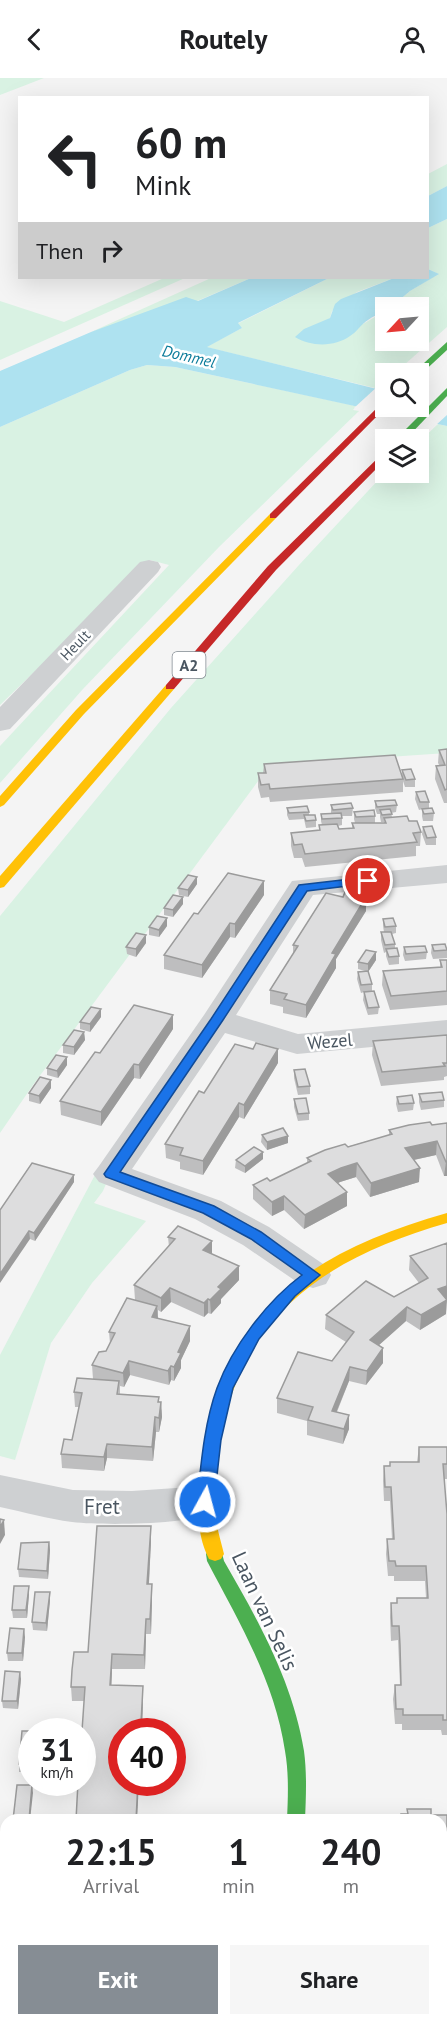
<!DOCTYPE html>
<html lang="en">
<head>
<meta charset="utf-8">
<style>
  body { margin:0; font-family:"PT Sans",sans-serif; background:#f6f6f6; color:#202124; height:100vh; display:flex; flex-direction:column; font-size:22px; white-space:nowrap }
  * { box-sizing:border-box; margin:0 }
  p { font-size:20px; color:#757577 }
  .icon { flex:none; width:33px; height:33px; fill:none; stroke:currentColor; stroke-width:2; stroke-linecap:round; stroke-linejoin:round }
  .map { position:relative; flex:1; overflow:hidden }
  .details { position:absolute; left:0px; top:1736px; width:447px; height:212px; display:flex; flex-direction:column; background:#fff; border-radius:18px 18px 0 0; box-shadow:0 6px 24px #0002 }
  .details>* { flex:none }
  .guide { position:absolute; left:18px; top:18px; width:411px; height:183px; border-radius:0px; box-shadow:0 6px 24px #0002; background:#fff; color:#202124; overflow:hidden }
  .needle { width:39px; rotate:244deg }
  .controls { position:absolute; left:375px; top:219px; display:grid; gap:12px }
  .controls a { display:grid; place-items:center; width:54px; height:54px; border-radius:0px; background:#fff; box-shadow:0 6px 24px #0002; font-size:30px }
  .speed { position:absolute; left:18px; top:1640px; display:flex; gap:12px; font-size:30px; font-weight:700; text-align:center }
  .speed>* { display:grid; place-content:center; width:78px; height:78px; border-radius:50%; background:#fff; box-shadow:0 6px 24px #0002; line-height:1 }
  .speed small { font-size:15px; font-weight:400 }
  .speed .limit { border:9px solid #d22; background:#fff; color:#111 }
  .pin { position:absolute; display:grid; place-items:center; width:51px; height:51px; color:#fff; margin:-26px; border:3px solid #fff; border-radius:50%; box-shadow:0 2px 6px #0007 }
  .me { position:absolute; width:66px; margin:-33px; rotate:7deg; stroke-linejoin:round; filter:drop-shadow(0 0 4px #0008) }
  .turn { display:flex; align-items:center; gap:21px; height:126px; padding:0 18px; font-size:27px }
  .turn .icon { width:78px; height:78px; stroke-width:2.5 }
  .turn b { display:block; font-size:42px; line-height:51px }
  .then { display:flex; align-items:center; height:57px; padding:0 18px; background:#0003; gap:12px; font-size:22px }
  .eta { display:flex; justify-content:space-evenly; align-items:center; height:102px; text-align:center }
  .eta b { font-size:36px; font-weight:700; line-height:42px }
  .cta { display:flex; gap:12px; margin-top:auto; padding:12px 18px }
  .cta a { flex:1; height:69px; border-radius:0px; background:#868d94; color:#fff; font-size:24px; font-weight:700; line-height:69px; text-align:center }
  .cta a+a { background:#f6f6f6; color:#202124 }
  header { display:flex; justify-content:space-between; align-items:center; height:78px; padding:0 18px; background:#fff; font-size:27px; font-weight:700 }
  .map>svg:first-child { display:block }
  .green { fill:#d9f2e3 }
  .water { fill:#aee2f0 }
  .pier { fill:#f4f4f4 }
  .lines { fill:none; stroke-linecap:round; stroke-linejoin:round }
  .street { fill:#ced0d2; fill-rule:evenodd }
  .fast { fill:#4caf50; fill-rule:evenodd }
  .slow { fill:#ffc107; fill-rule:evenodd }
  .jam { fill:#c62828; fill-rule:evenodd }
  .wall { fill:#bebebf }
  .shaded-wall { fill:#9b9b9b }
  .building { fill:#ddddde; stroke:#9b9b9b; stroke-width:1.5 }
  .route { fill:#1a73e8; stroke:#114b97; stroke-width:1.5 }
  .labels { text-anchor:middle; dominant-baseline:central; stroke-width:5; stroke-linejoin:round; paint-order:stroke }
  .far-street-label { font-size:15px; fill:#4a5661; stroke:#fff }
  .far-water-label { font-size:16px; font-style:italic; fill:#0c7c9b; stroke:#fff }
  .shield { fill:#fff; stroke:#808990; stroke-width:1.5 }
  .shield-label { font-size:16px; font-weight:bold; fill:#4a5661 }
  .street-label { font-size:18px; fill:#4a5661; stroke:#fff }
  .near-street-label { font-size:21px; fill:#4a5661; stroke:#fff }
</style>
</head>
<body>
<header><svg class="icon" aria-label="back" viewBox="0 0 24 24"><path d="M15 5l-7 7 7 7"/></svg>Routely<svg class="icon" aria-label="person" viewBox="0 0 24 24"><circle cx="12" cy="8" r="4"/><path d="M4 21q1-7 8-7t8 7"/></svg></header>
<div class="map">
<svg width="447" height="1946" viewBox="0 0 447 1946">
  <rect width="100%" height="100%" fill="#f4f4f4"/>
  <!-- green -->
  <g class="green">
    <path d="M0,0H44L0,17Z"/>
    <path d="M447,86V108L428,118V96Z"/>
    <path d="M447,141V249L395,295L386,296L385,302L375,310L206,269L242,250L237,246L329,200H394L357,214L332,233L330,240L325,243L363,246L385,233L386,262H418V230L391,229L410,213L438,196L428,191V150Z"/>
    <path d="M164,200H185L0,282V223L64,244Z"/>
    <path d="M211,200H251L197,223L91,254Z"/>
    <path d="M147,287L175,289L356,328L353,332L359,333L219,469L83,611L0,705V668L169,487L150,482L0,627V349L130,292Z"/>
    <path d="M438,346L447,348V675L270,687L33,1007L0,1055V838L171,630L299,487L381,399L386,395L418,394L419,364Z"/>
    <path d="M96,1095L108,1101L103,1113L94,1125L146,1143L92,1205L51,1265L15,1382L0,1378V1277Z"/>
  </g>
  <!-- water -->
  <g class="water">
    <path d="M447,108V141L428,150V118Z"/>
    <path d="M428,191L439,196L410,213L391,229L386,230L385,233C380,236 373,238 368,242C361,246 357,254 350,258C335,269 311,269 295,259L304,251L330,240L335,226L341,221L394,200H428Z"/>
    <path d="M251,200H329L238,245L242,250L207,269L385,313L386,328L447,326V348L175,289L147,287L130,292L0,349V293L91,254L186,219L198,223Z"/>
    <path d="M276,1941H351V1946H273Z"/>
  </g>
  <!-- pier -->
  <path class="pier" d="M378,308L386,310V328H418V318L447,323V337L435,348L354,330Z"/>
  <g class="lines">
    <!-- street -->
    <g class="street">
      <path d="M149,482L158,484L161,489L158,494L10,651L0,653V629L140,484Z"/>
      <path d="M447,787V805L313,817L236,937L298,956L447,942V962L297,976L225,955L132,1091L221,1123L269,1149L326,1188L331,1197L326,1206L313,1210L300,1206L243,1167L195,1141L99,1104L93,1096L99,1088L204,937L292,803Z"/>
      <path d="M0,1397L73,1412L132,1413L205,1408L219,1413L225,1424L219,1435C186,1446 108,1448 72,1444C48,1441 24,1434 0,1429Z"/>
    </g>
    <!-- fast -->
    <g class="fast">
      <path d="M447,264V272L419,298L418,296H412Z"/>
      <path d="M447,310V318L405,362H395Z"/>
      <path d="M215,1469L221,1471L224,1483C258,1542 293,1604 304,1673C307,1696 306,1718 305,1742H287C288,1718 289,1696 285,1673C275,1604 239,1544 207,1483L206,1476L209,1471Z"/>
      <path d="M209,1941H229L228,1946H208Z"/>
    </g>
    <!-- slow -->
    <g class="slow">
      <path d="M273,435L276,436V440L84,636L4,727L0,729V718L76,632L270,436Z"/>
      <path d="M170,606L174,607V611L4,809L0,810V798L166,607Z"/>
      <path d="M447,1135V1145C328,1179 238,1237 220,1368C217,1387 212,1408 214,1427C215,1444 220,1460 224,1476L221,1481L215,1483L209,1481C194,1452 198,1418 201,1387C218,1235 310,1174 447,1135Z"/>
    </g>
    <!-- jam -->
    <g class="jam">
      <path d="M386,321L387,328L276,440H270V436Z"/>
      <path d="M386,372V381L276,492L174,611H166V607L268,488Z"/>
    </g>
  </g>
  <!-- wall -->
  <g class="wall">
    <path d="M447,671V725H444L435,701L436,688H440L438,685L439,672Z"/>
    <path d="M264,686L402,697V692L415,701V709H405L403,703V714L270,724L269,719L261,720L258,709V695H263Z"/>
    <path d="M416,714L429,724V730L434,735L433,743H423L422,738V731L419,732L415,721Z"/>
    <path d="M375,723L397,727L396,734L391,735L392,739L409,743L421,754L420,768H416V778L305,789L302,780H294L291,768V755L319,753V747H322L321,743V736L331,735V727L353,730L352,738H342V747L338,748L339,751L352,750V745H355L354,741V734L375,738V745H384V744H381L380,739V736H377L375,730Z"/>
    <path d="M287,730L309,734V737L316,742V749L306,750L304,741L289,742L287,737Z"/>
    <path d="M423,749L436,759V767H426L422,756Z"/>
    <path d="M197,799V806L188,819L179,817L178,810Z"/>
    <path d="M363,812L380,816L379,823L366,824V833L336,881V890L306,940L283,935V929L270,926V912L293,876V867L343,819L363,818Z"/>
    <path d="M264,817L235,860L230,859L202,900L164,891V877L198,836Z"/>
    <path d="M183,826L173,839L164,837V830Z"/>
    <path d="M167,840V848L159,859L149,857V849Z"/>
    <path d="M383,841L396,848V855L392,856L395,866V870L399,878V886L389,887L386,878V874L384,875L381,862V854H384L383,848Z"/>
    <path d="M146,865L136,879L127,876L126,869Z"/>
    <path d="M432,867L447,871V880L433,881L431,875Z"/>
    <path d="M404,869L427,874L426,881L405,883L403,877Z"/>
    <path d="M376,874V882L368,894L372,906V913L379,929L378,936L368,937L363,922L364,914L361,915L357,901L358,894L365,893L358,891V884Z"/>
    <path d="M440,882H447V927L390,932L382,907L383,893L440,889Z"/>
    <path d="M101,939L90,954L80,951V944Z"/>
    <path d="M173,951L140,1001L134,1000L101,1048L61,1037L60,1023L100,975Z"/>
    <path d="M84,954L85,962L74,977L63,975V967Z"/>
    <path d="M447,957V998L444,999V1002L381,1008L372,977L373,963Z"/>
    <path d="M67,979V987L58,1000L47,997V990Z"/>
    <path d="M278,985L244,1041L239,1039L203,1097L180,1091V1084L166,1080L165,1066L204,1015Z"/>
    <path d="M294,992L310,1008V1016L298,1017L294,1000Z"/>
    <path d="M51,1010L40,1026L29,1023V1015Z"/>
    <path d="M419,1016L444,1022V1029L421,1032L419,1024Z"/>
    <path d="M397,1019L414,1025L413,1032L398,1034L396,1026Z"/>
    <path d="M294,1021L309,1035V1042L298,1043L294,1029Z"/>
    <path d="M447,1045V1098H444L436,1077L414,1082L419,1104L370,1119L356,1099L340,1104L338,1105L347,1128L304,1151L284,1132L272,1138L253,1121V1107L270,1103L307,1085V1080L389,1057V1052Z"/>
    <path d="M262,1057L288,1065L267,1072L261,1064Z"/>
    <path d="M263,1074V1081L245,1095L235,1090L236,1082Z"/>
    <path d="M74,1097V1104L35,1163L30,1161L0,1132Z"/>
    <path d="M168,1159L212,1163V1176L239,1188V1202L221,1221V1225L211,1236L208,1235L204,1239L171,1224L161,1234L158,1232V1240L190,1263L181,1282V1290L174,1303L171,1302L169,1307L130,1297L124,1309L120,1308V1316L159,1319V1324H161L162,1339L159,1354H156L153,1383L107,1380L104,1393L62,1390L61,1376L72,1362L79,1329H75L74,1314L93,1301L92,1287L106,1273L110,1265L109,1254L135,1222L134,1207L169,1169Z"/>
    <path d="M447,1165L446,1236L420,1252L406,1243L379,1267L383,1285L366,1307L349,1303L337,1334L349,1351L343,1366L307,1357V1343L277,1335V1320L332,1283L346,1264L325,1251L326,1237L394,1219L419,1205L409,1192L410,1178Z"/>
    <path d="M419,1369H447V1401H444L447,1436V1657H442L441,1652H402V1646H395L393,1621L395,1607H400L398,1562L391,1563L390,1539L391,1525H397L426,1520L425,1503H394V1498H388L386,1476L387,1461H392L390,1423H384L383,1403L384,1388L417,1384Z"/>
    <path d="M151,1448V1463L149,1506H152V1521L151,1556H146L145,1591H112L111,1607L143,1608L142,1645L146,1653L84,1623H72L71,1609Z"/>
    <path d="M49,1464L50,1472L48,1501L19,1499L18,1491Z"/>
    <path d="M50,1514V1522L47,1553L33,1552L32,1544Z"/>
    <path d="M29,1516L27,1540H13L12,1532Z"/>
    <path d="M25,1559L23,1583H8L7,1575Z"/>
    <path d="M21,1601L18,1631L3,1630L2,1623Z"/>
    <path d="M32,1653V1694H19V1686Z"/>
    <path d="M407,1731L431,1737H447V1946H410L409,1941H441V1742H401V1736H407Z"/>
    <path d="M6,1787V1878L0,1876V1792Z"/>
  </g>
  <!-- shaded-wall -->
  <g class="shaded-wall">
    <path d="M197,799V806L188,819V812Z"/>
    <path d="M264,803V817L235,860V846Z"/>
    <path d="M183,819V826L173,839V832Z"/>
    <path d="M366,819V833L336,881V890L306,940V927L332,875Z"/>
    <path d="M167,840V848L159,859V852Z"/>
    <path d="M230,845V859L202,900V887Z"/>
    <path d="M146,857V865L136,879V871Z"/>
    <path d="M376,874V882L368,894V886Z"/>
    <path d="M101,931V939L90,954V946Z"/>
    <path d="M173,937V951L140,1001L139,987Z"/>
    <path d="M84,954L85,962L74,977V969Z"/>
    <path d="M278,971V985L244,1041V1027Z"/>
    <path d="M67,979V987L58,1000L57,993Z"/>
    <path d="M134,986V1000L101,1048V1034Z"/>
    <path d="M51,1002V1010L40,1026L39,1018Z"/>
    <path d="M239,1025V1039L203,1097V1083Z"/>
    <path d="M288,1058V1065L267,1072V1064Z"/>
    <path d="M437,1063L436,1077L404,1084L405,1070Z"/>
    <path d="M263,1074V1081L245,1095V1088Z"/>
    <path d="M446,1084H447V1098H444Z"/>
    <path d="M357,1085L356,1099L340,1104L327,1111L328,1096L341,1090Z"/>
    <path d="M420,1090L419,1104L370,1119L371,1105Z"/>
    <path d="M74,1097V1104L35,1163L34,1155Z"/>
    <path d="M347,1114V1128L304,1151L305,1137Z"/>
    <path d="M284,1118V1132L272,1138V1124Z"/>
    <path d="M29,1153L30,1161L0,1205V1196Z"/>
    <path d="M212,1163V1177L203,1172Z"/>
    <path d="M239,1188V1202L221,1221V1225L211,1236L210,1222L218,1209Z"/>
    <path d="M447,1208V1222L438,1211Z"/>
    <path d="M170,1210L171,1224L161,1234V1220Z"/>
    <path d="M208,1221V1235L204,1239V1225Z"/>
    <path d="M447,1222L446,1236L420,1252L421,1237Z"/>
    <path d="M157,1228L158,1242L152,1239Z"/>
    <path d="M407,1229L406,1243L369,1276L370,1262Z"/>
    <path d="M190,1248V1263L181,1282V1290L174,1303V1289L178,1274Z"/>
    <path d="M383,1270V1285L366,1307L367,1293Z"/>
    <path d="M129,1283L130,1297L124,1309L123,1295Z"/>
    <path d="M171,1288V1302L169,1307L168,1293Z"/>
    <path d="M350,1289L349,1303L331,1347L332,1333Z"/>
    <path d="M161,1324L162,1339L159,1354V1340Z"/>
    <path d="M349,1337V1351L343,1366L344,1351Z"/>
    <path d="M155,1339L156,1354L153,1383L152,1369Z"/>
    <path d="M107,1366V1380L104,1393V1379Z"/>
    <path d="M4,1442L5,1457L0,1466V1449Z"/>
    <path d="M151,1448V1463L148,1521L147,1506Z"/>
    <path d="M49,1464L50,1472L48,1501L47,1493Z"/>
    <path d="M152,1506V1521L151,1556L150,1541Z"/>
    <path d="M29,1508V1516L27,1540L26,1532Z"/>
    <path d="M50,1514V1522L47,1553L46,1545Z"/>
    <path d="M146,1541V1556L145,1591L144,1577Z"/>
    <path d="M24,1551L25,1559L23,1583L22,1575Z"/>
    <path d="M112,1576V1591L111,1622L110,1607Z"/>
    <path d="M20,1594L21,1601L18,1631L17,1623Z"/>
    <path d="M143,1608V1622L142,1653L141,1645Z"/>
    <path d="M138,1704H139L137,1742H136Z"/>
    <path d="M32,1707L33,1715L30,1742H29Z"/>
  </g>
  <!-- building -->
  <g class="building">
    <path d="M447,671V711L445,712L436,688L445,687L439,672Z"/>
    <path d="M395,677L403,701L270,711L269,706L261,707L258,695H266L264,686Z"/>
    <path d="M411,691L415,701L406,702L402,692Z"/>
    <path d="M425,713L429,724H420L416,714Z"/>
    <path d="M395,722L397,727L377,729L375,723Z"/>
    <path d="M351,725L353,730L333,732L331,727Z"/>
    <path d="M307,728L309,734L289,735L287,730Z"/>
    <path d="M432,730L434,735L424,736L422,731Z"/>
    <path d="M390,731L392,736L382,737L380,732Z"/>
    <path d="M374,732L375,738L356,739L354,734Z"/>
    <path d="M341,735L342,740L322,741L321,736Z"/>
    <path d="M304,737H315L316,742L306,743Z"/>
    <path d="M407,738L409,743H417L421,754L413,755L417,764L305,776L302,766L294,767L291,755L320,752L319,747L337,746L339,751L354,750L352,745H386L384,740Z"/>
    <path d="M432,748L436,759L427,760L423,749Z"/>
    <path d="M228,795L264,803L235,846L230,845L202,887L164,877L194,835L198,836Z"/>
    <path d="M188,797L197,799L188,812L178,810Z"/>
    <path d="M379,810L380,816L365,817L363,812Z"/>
    <path d="M345,814L366,819L332,875L336,876L306,927L284,921L287,916L270,912L298,868L293,867L326,815L343,819Z"/>
    <path d="M173,817L183,819L173,832L164,830Z"/>
    <path d="M157,838L167,840L159,852L149,849Z"/>
    <path d="M393,840L396,848L385,849L383,841Z"/>
    <path d="M381,854H391L395,866L385,867Z"/>
    <path d="M136,855L146,857L136,871L126,869Z"/>
    <path d="M445,866L447,872L434,873L432,867Z"/>
    <path d="M425,868L427,874L406,876L404,869Z"/>
    <path d="M397,870L399,878L389,879L386,871Z"/>
    <path d="M366,872L376,874L368,886L358,884Z"/>
    <path d="M440,882H447V913L391,918L383,893L442,889Z"/>
    <path d="M368,893L372,906L361,907L358,894Z"/>
    <path d="M374,913L379,929L368,930L364,914Z"/>
    <path d="M134,927L173,937L139,987L134,986L101,1034L60,1023L95,974L100,975Z"/>
    <path d="M91,929L101,931L90,946L80,944Z"/>
    <path d="M74,952L84,954L74,969L63,967Z"/>
    <path d="M447,957V985H443L445,988L382,994L373,963Z"/>
    <path d="M256,965L278,971L244,1027L239,1025L203,1083L180,1077L183,1070L165,1066L199,1013L204,1015L235,966L253,971Z"/>
    <path d="M56,977L67,979L57,993L47,990Z"/>
    <path d="M305,991L310,1008L298,1009L294,992Z"/>
    <path d="M40,999L51,1002L39,1018L29,1015Z"/>
    <path d="M442,1014L444,1022L422,1024L419,1016Z"/>
    <path d="M412,1017L414,1025L399,1026L397,1019Z"/>
    <path d="M306,1020L309,1035L298,1036L294,1021Z"/>
    <path d="M430,1044L432,1047L447,1045V1084H446L437,1063L405,1070L420,1090L371,1105L357,1085L341,1090L328,1096L347,1114L305,1137L284,1118L272,1124L253,1107L267,1100L270,1103L311,1083L307,1080L325,1072L345,1066L348,1069L392,1056L389,1052L409,1047Z"/>
    <path d="M283,1050L288,1058L267,1064L262,1057Z"/>
    <path d="M254,1069L263,1074L245,1088L236,1082Z"/>
    <path d="M32,1085L74,1097L34,1155L29,1153L0,1196V1132Z"/>
    <path d="M178,1148L212,1163L203,1172L239,1188L218,1209L221,1211L210,1222L208,1221L204,1225L170,1210L161,1220L134,1207L175,1161L168,1159Z"/>
    <path d="M447,1165V1208L438,1211L447,1222L421,1237L407,1229L370,1262L383,1270L367,1293L350,1289L332,1333L349,1337L344,1351L308,1342L313,1329L277,1320L298,1274L332,1283L354,1254L326,1237L366,1203L394,1219L428,1200L410,1178Z"/>
    <path d="M127,1220L157,1228L152,1239L190,1248L178,1274L181,1275L174,1289L171,1288L168,1293L129,1283L123,1295L92,1287L99,1274L106,1273L115,1255L109,1254Z"/>
    <path d="M77,1300L119,1303L117,1316L159,1319L158,1324H161L159,1340L155,1339L152,1369L107,1366L104,1379L61,1376L64,1361L72,1362L82,1315L74,1314Z"/>
    <path d="M419,1369H447V1386H443L447,1436V1642H443V1637H403V1631H396L395,1607H401L400,1567L399,1548H392L391,1525H397V1520H428L426,1488H396L395,1483H389L387,1461H394L391,1409H385L384,1388H390V1384H419Z"/>
    <path d="M0,1441L4,1442L0,1449Z"/>
    <path d="M97,1448H151L147,1506H152L150,1541H146L144,1577L112,1576L111,1592L110,1607L143,1608L141,1645H145V1653H122V1704H138L136,1742H76L78,1704H82V1653L85,1609H71L72,1592L74,1574H88Z"/>
    <path d="M49,1464L47,1493L18,1491L21,1465Z"/>
    <path d="M14,1508H29L26,1532H12Z"/>
    <path d="M35,1514H50L46,1545L32,1544Z"/>
    <path d="M10,1550L24,1551L22,1575H7Z"/>
    <path d="M5,1593L20,1594L17,1623H2Z"/>
    <path d="M22,1653H37H32V1687L19,1686Z"/>
    <path d="M17,1707H32L29,1742H13Z"/>
    <path d="M407,1731H431V1737H447V1936H443L444,1942L418,1941H441V1742H401V1736H408Z"/>
    <path d="M4,1786L6,1787V1864L0,1862V1792Z"/>
  </g>
  <!-- route -->
  <path class="route" d="M368,799L372,800L374,803L372,805L307,813L223,942L120,1094L214,1128L261,1154L320,1197L295,1218L259,1261L233,1310L221,1362L214,1424L211,1429L205,1430L199,1429L197,1424C201,1386 204,1346 217,1310C232,1269 267,1223 302,1197L251,1161L203,1135L106,1099L104,1096L211,941L299,807Z"/>
  <g class="labels">
    <!-- far-street labels -->
    <g class="far-street-label">
      <text transform="translate(75 567) rotate(-46)">Heult</text>
    </g>
    <!-- far-water labels -->
    <g class="far-water-label">
      <text transform="translate(189 278) rotate(13)">Dommel</text>
    </g>
    <!-- shield labels -->
    <rect class="shield" x="172.5" y="574" width="33" height="26" rx="4.5"/>
    <g class="shield-label">
      <text x="189" y="587">A2</text>
    </g>
    <!-- street labels -->
    <g class="street-label">
      <text transform="translate(330 963) rotate(-5)">Wezel</text>
    </g>
    <!-- near-street labels -->
    <g class="near-street-label">
      <text x="102" y="1428">Fret</text>
      <text transform="translate(265 1533) rotate(65)">Laan van Selis</text>
    </g>
  </g>
</svg>
<div class="controls">
<a><svg class="needle" viewBox="-14 -14 28 28"><path d="M0-13l5 13h-10z" fill="#e53935"/><path d="M0 13l5-13h-10z" fill="#757577"/></svg></a>
<a><svg class="icon" aria-label="search" viewBox="0 0 24 24"><circle cx="10" cy="10" r="6"/><path d="M15 15l6 6"/></svg></a>
<a><svg class="icon" aria-label="layers" viewBox="0 0 24 24"><path d="M12 4l9 5-9 5-9-5zM3 14l9 5 9-5"/></svg></a>
</div>
<div class="speed"><div>31<small>km/h</small></div><div class="limit">40</div></div>
<div class="pin" style="left:368px;top:803px;background:#d93025"><svg class="icon" aria-label="arrive" viewBox="0 0 24 24"><path d="M6 21V4h12l-3 4 3 4H6"/></svg></div>
<svg class="me" style="left:205px;top:1424px" viewBox="-20 -20 40 40"><circle r="17" fill="#1a73e8" stroke="#fff" stroke-width="3"/><path d="M0-11L8 9 0 5-8 9z" fill="#fff"/></svg>
<div class="guide">
<div class="turn"><svg class="icon" aria-label="left" viewBox="0 0 24 24"><path d="M17 20v-9H6M10 6l-5 5 5 5"/></svg><div><b>60 m</b>Mink</div></div>
<div class="then">Then<svg class="icon" aria-label="right" viewBox="0 0 24 24"><path d="M7 20v-9h11M14 6l5 5-5 5"/></svg></div>
</div>
<section class="details">
<div class="eta">
<div><b>22:15</b><p>Arrival</p></div>
<div><b>1</b><p>min</p></div>
<div><b>240</b><p>m</p></div>
</div>
<div class="cta"><a>Exit</a><a>Share</a></div>
</section>
</div>
</body>
</html>
